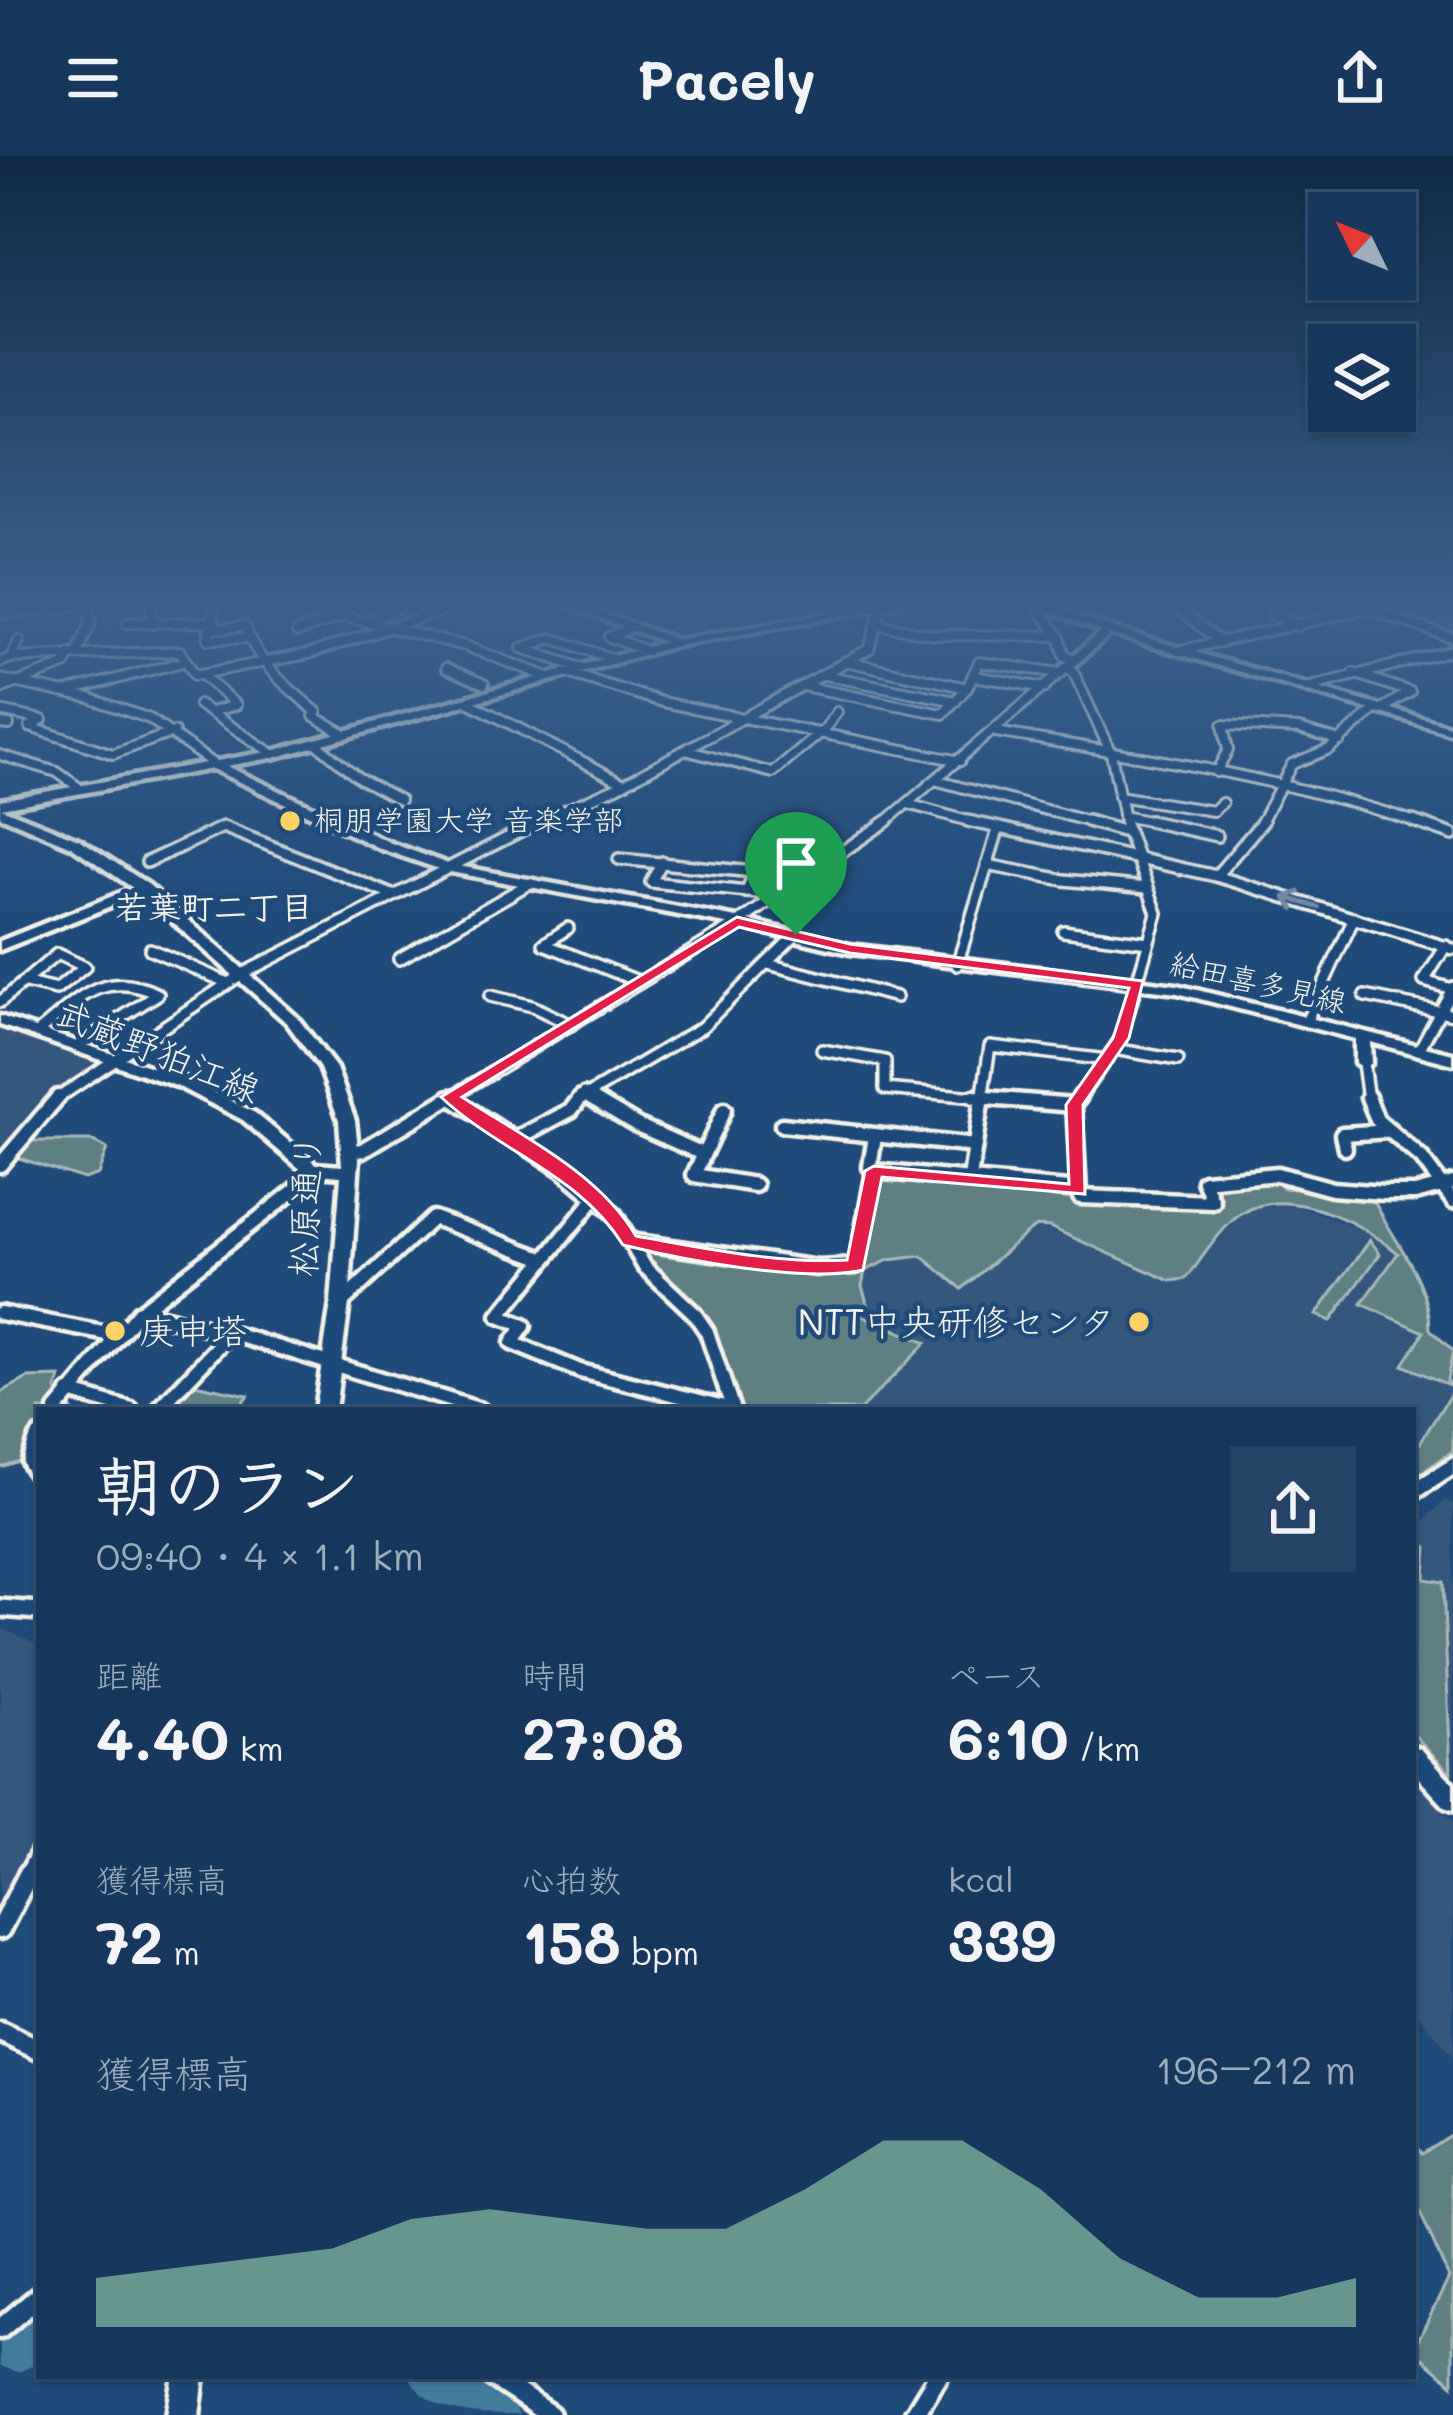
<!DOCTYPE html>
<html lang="ja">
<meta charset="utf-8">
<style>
:root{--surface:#17385c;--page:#244365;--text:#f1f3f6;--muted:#9eacbb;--line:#365272;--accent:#8abfa5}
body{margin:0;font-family:Mali,"Klee One",sans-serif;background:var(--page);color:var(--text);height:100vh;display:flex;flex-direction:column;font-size:45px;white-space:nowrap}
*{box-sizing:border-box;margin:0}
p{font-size:39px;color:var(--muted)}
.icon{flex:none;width:66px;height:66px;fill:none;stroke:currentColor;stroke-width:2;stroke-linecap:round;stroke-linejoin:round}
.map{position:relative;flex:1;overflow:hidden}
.side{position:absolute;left:36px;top:1251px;width:1380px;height:972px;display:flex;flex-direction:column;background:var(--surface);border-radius:0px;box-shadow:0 3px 9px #0004,0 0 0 3px var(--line)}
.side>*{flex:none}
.needle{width:78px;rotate:313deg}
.tools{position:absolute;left:1308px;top:36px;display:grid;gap:24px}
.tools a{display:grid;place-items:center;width:108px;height:108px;border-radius:0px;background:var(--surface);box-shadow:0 3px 9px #0004,0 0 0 3px var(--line);font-size:60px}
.pin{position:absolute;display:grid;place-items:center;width:102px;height:102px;color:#fff;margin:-123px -51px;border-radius:50% 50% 50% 0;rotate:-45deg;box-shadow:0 0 12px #0007}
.pin .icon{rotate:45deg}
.round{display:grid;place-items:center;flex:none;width:126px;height:126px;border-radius:0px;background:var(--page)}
.head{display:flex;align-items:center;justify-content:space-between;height:204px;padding:0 60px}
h1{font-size:66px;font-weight:700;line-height:90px}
.figures{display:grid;grid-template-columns:repeat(3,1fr);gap:18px;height:204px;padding:12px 60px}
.figures div{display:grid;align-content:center}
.figures b{font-size:60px;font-weight:700}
.figures small{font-size:33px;font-weight:400}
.figures p{font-size:33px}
.chart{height:336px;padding:24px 60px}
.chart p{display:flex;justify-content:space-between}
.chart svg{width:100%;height:216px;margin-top:12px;fill:var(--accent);opacity:.7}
header{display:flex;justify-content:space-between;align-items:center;height:156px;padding:0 60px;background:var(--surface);font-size:54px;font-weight:700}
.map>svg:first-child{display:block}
</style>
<header><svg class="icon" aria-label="menu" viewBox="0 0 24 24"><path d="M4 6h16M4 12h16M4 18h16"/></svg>Pacely<svg class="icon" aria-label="share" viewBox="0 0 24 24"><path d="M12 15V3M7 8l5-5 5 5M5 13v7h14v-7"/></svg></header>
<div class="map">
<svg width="1453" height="2259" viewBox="0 0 1453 2259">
<rect width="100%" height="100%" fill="#1f4a7a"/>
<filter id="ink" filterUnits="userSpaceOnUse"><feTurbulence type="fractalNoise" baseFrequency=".00833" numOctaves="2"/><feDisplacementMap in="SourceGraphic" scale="24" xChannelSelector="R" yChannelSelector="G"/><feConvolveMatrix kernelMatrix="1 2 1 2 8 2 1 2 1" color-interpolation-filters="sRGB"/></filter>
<g filter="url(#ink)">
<!-- built -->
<g fill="#34567d">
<polygon points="0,871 99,905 53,942 0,1002"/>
<polygon points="1286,1046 1376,1079 1398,1097 1425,1176 1403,1209 1453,1231 1413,1298 1413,1254 860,1254 925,1187 852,1155 865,1115 889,1104 1025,1078 1036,1070 1186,1123 1239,1059 1262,1048"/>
<polygon points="1445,1344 1453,1348 1453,1619 1443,1427 1425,1423 1415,1374"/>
<polygon points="0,1471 39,1490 39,1679 0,1754"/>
<polygon points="1413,1622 1453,1666 1453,1902 1413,1850"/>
</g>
<!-- green -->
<g fill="#5f7f83" stroke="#aab8b6" stroke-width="3">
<polygon points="1355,447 1453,447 1453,480"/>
<polygon points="31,985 91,985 107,993 98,1018 84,1023 19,1002 17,998"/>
<path d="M877 1020 1072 1037 1074 1043 1217 1049 1208 1028 1278 1020 1283 1032 1371 1038C1390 1082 1430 1121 1430 1173L1453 1195 1447 1224 1453 1231 1403 1209 1424 1176 1362 1148 1398 1097C1361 1067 1287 1027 1241 1058 1220 1072 1202 1103 1186 1123L1171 1125 1049 1071 1036 1070 1025 1078 962 1133 922 1100 889 1104 865 1115 862 1130 868 1149 854 1156 926 1187 860 1254H740L710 1172 649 1109 641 1094 860 1113Z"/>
<polygon points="1370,1084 1380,1098 1331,1165 1316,1159"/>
<polygon points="60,1221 56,1235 72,1254 39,1254 39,1299 0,1311 0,1237 28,1222"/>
<polygon points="189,1227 248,1239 237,1254 163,1254"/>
<polygon points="1453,1234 1453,1295 1413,1323 1413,1298"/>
<polygon points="1413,1373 1416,1388 1427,1391 1425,1423 1443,1426 1451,1617 1413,1578"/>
<polygon points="1453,1977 1453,2228 1413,2194 1449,2122 1413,2041 1413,1986 1422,1997"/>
</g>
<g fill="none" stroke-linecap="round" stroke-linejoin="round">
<!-- stream -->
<g stroke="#8aabbb" stroke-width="3">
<polyline points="1445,447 1453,450"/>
<polyline points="1407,453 1426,447"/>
</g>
<!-- river -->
<g fill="#437c9d" fill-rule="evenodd">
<polygon points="39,2160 39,2207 18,2216 0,2210 0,2164 17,2170"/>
<path d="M409 2220C450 2220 501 2214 519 2259 478 2259 428 2259 409 2220Z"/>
</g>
<!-- street-far4 casing -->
<g stroke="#f4f1e8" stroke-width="14">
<g id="street-far4">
<polyline points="151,447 152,468"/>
<polyline points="215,447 208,483 247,482"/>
<polyline points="289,447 465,490 548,521"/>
<polyline points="822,447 849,456"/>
<polyline points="1171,447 1221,486"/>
<polyline points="1349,447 1453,482"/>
<polyline points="1036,449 1059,480 1065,500 1074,502"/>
<polyline points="1229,449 1234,447"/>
<polyline points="0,458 103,447"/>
<polyline points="367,465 408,447"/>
<polyline points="127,467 215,466"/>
<polyline points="877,468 934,479 1059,480"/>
<polyline points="1298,470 1272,458 1312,447"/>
<polyline points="633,471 609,481 647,495"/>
<path d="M214 473 245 470C257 508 287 531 317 556L314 560 345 578"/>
<polyline points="297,476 341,461"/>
<polyline points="522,492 552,482 613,503"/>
<polyline points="522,492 581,512"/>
<polyline points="1178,495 1366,453"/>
<polyline points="77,498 91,467 88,449"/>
<polyline points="11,502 180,495 195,519 308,498 466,447"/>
<polyline points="846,505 967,532"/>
<polyline points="0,506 11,502 19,485"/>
<polyline points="446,512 484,528"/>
<polyline points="565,516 662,546 960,605"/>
<polyline points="1354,517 1410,536 1380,554"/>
<polyline points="201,518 236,549 211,556"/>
<polyline points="824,519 956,545"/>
<polyline points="974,520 1045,532"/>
<polyline points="0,523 89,542 150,563 216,610"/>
<polyline points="803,530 943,558 967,532 979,506 1061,517"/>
<polyline points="1306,532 1453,494"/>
<polyline points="0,533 65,509 70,498"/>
<polyline points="66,536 186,505"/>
<polyline points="468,546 624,627"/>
<polyline points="199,549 273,598"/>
<polyline points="0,555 42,564 30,571 113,598 174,576"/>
<polyline points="0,568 9,569"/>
<path d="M996 576C1139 600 1284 622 1422 668"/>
<polyline points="316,587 359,622 400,644"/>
<polyline points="685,594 773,617 824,574 837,556"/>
<polyline points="0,599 57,616 78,631"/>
<polyline points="1216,616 1228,594 1223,569 1299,573 1340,585"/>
<polyline points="938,625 1098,668"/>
<polyline points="1118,640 1213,655 1222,647"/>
<polyline points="908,648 979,668"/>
<polyline points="1123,660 1163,668"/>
<polyline points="533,668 617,631 869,493 882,450"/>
<polyline points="883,668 1066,512 1073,515 1111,597 1125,668"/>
<polyline points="1260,668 1292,608 1329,593 1376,553"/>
</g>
</g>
<!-- street-far3 casing -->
<g stroke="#f4f1e8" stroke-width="16">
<g id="street-far3">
<polyline points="968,665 1216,720 1453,793"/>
<polyline points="1087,665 1126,676"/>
<polyline points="1149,665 1217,680"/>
<polyline points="1413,665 1453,679"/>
<polyline points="619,703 754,716 747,736"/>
<polyline points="147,706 223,671 392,739"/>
<polyline points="662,706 651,726 777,739"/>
<polyline points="987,709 1064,724 1147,732"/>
<polyline points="1216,720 1263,665"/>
<polyline points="568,772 544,788 640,826"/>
<polyline points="1063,775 1148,786"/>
<polyline points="1446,790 1424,825 1452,833"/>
<polyline points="150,793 228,827"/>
<polyline points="399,803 530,727"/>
<polyline points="768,808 896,841"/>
<polyline points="957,809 998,674"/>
<polyline points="490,840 532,850 571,869"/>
<polyline points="1365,840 1453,858"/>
<polyline points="0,846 57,798 85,811 56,834 26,827"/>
<polyline points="1307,864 1354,762"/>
<path d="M37 877C78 844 103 812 158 838L77 890"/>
<polyline points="1114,893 1178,904"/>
<polyline points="822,894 885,905 885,933 1010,944"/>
<polyline points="1419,894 1453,831"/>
<polyline points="1363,907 1368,944"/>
<polyline points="584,937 595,944"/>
<polyline points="450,941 454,944"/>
<polyline points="55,944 242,818 540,665"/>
<polyline points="446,944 735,769 887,665"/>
<polyline points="579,944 702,871 795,779"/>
<polyline points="982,944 990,890 1107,904"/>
<polyline points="1078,944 1121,882 1157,757 1124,665"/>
</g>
</g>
<!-- street-far2 casing -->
<g stroke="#f4f1e8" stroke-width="21">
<g id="street-far2">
<polyline points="450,941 562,1014 615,1059 644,1110 694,1157 707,1176 733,1254"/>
<polyline points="590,941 637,969 703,998"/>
<polyline points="974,941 1074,949"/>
<polyline points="1368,941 1377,964 1422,1003 1453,1045"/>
<polyline points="724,954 694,1019 755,1029"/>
<polyline points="782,969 975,990"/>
<polyline points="516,983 571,954 581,941"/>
<polyline points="1345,992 1342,978 1390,975"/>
<polyline points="350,996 363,994 451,941"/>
<polyline points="0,1009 58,941"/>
<polyline points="874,1015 870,1011 875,980"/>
<polyline points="970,1023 982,941"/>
<polyline points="1079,1034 1080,1041 1213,1046 1204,1025 1277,1018 1332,1033 1384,1037 1415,1037 1453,1027"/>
<polyline points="595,1042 499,1160 524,1170 512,1187 580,1215 732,1253"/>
<polyline points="630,1085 818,1112 856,1110 874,1015 1079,1034 1074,949 1080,941"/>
<polyline points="341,1147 433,1062 545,1103"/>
<polyline points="139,1156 231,1177 481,1254"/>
<polyline points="0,1157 118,1180"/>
<polyline points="69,1236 132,1254"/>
<polyline points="56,1254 139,1156 318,1016"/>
<polyline points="158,1254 231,1177"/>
<polyline points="36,1288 39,1279"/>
</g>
</g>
<!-- street-far1 casing -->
<g stroke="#f4f1e8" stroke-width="24">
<g id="street-far1">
<polyline points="37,1285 30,1306 39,1321"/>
<polyline points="0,1452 39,1455"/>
<polyline points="27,1720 39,1697"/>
</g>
</g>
<!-- street casing -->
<g stroke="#f4f1e8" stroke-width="27">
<g id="street">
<polyline points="0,1773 29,1717"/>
<polyline points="0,1876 39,1894"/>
<polyline points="0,2173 39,2140"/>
<polyline points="492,2220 550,2259"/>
<polyline points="914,2259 938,2220"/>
</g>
</g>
<!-- secondary casing -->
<g stroke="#f4f1e8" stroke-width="9">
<g id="secondary">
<polygon points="559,447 574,447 678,484 884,447 908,447 672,491 277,601 226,610 391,687 448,708 737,762 850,789 1177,829 1453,898 1453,908 1370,886 1371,907 1363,912 1355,907 1355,883 1177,837 850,797 737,770 445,715 381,693 212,613 1,652 81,684 149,729 297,861 336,912 355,964 359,1003 349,1147 335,1254 315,1254 331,1147 341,1020 305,1017 243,964 179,931 0,869 0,860 190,924 255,957 316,1008 342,1010 339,964 320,912 287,867 141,738 0,794 0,785 133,732 71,690 0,660 0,644 272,595 665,486"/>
<polygon points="1028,447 1043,447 1112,472 1453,571 1453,578 1110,478 1070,514 1062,514 1062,510 1101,475"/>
<polygon points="1453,1302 1453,1319 1413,1345 1413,1327"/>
<polygon points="1413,1590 1421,1593 1453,1627 1453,1654 1445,1651 1413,1616"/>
<polygon points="174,2220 204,2220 199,2259 167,2259"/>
</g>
</g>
<!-- street-far4 -->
<use href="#street-far4" stroke="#1f4a7a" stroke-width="8"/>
<!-- street-far3 -->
<use href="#street-far3" stroke="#1f4a7a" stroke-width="9"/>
<!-- street-far2 -->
<use href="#street-far2" stroke="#1f4a7a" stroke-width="12"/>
<!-- street-far1 -->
<use href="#street-far1" stroke="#1f4a7a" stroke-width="15"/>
<!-- street -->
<use href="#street" stroke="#1f4a7a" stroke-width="18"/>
<!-- secondary -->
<use href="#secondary" fill="#1f4a7a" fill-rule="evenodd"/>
</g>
<!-- one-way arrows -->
<defs><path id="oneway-shaft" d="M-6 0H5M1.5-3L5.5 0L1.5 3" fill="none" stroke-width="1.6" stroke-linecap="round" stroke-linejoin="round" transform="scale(3)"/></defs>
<use stroke="#748da6" href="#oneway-shaft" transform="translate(1301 746) rotate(-163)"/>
</g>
<!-- sky -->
<linearGradient id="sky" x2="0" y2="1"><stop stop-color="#112943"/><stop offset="0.59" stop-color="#3c608d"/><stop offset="1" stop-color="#3c608d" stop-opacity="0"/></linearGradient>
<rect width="1453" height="764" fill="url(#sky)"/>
<!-- route -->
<path fill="#e11d48" stroke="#fff" stroke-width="3" fill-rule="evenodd" d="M737 761 850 788 1143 825 1129 882 1083 949 1085 1038 882 1021 863 1114C803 1127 684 1104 623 1089 579 1018 499 996 441 941ZM739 771 850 797 1129 832 1113 882 1066 949 1069 1028 874 1010 865 1015 847 1104C778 1108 704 1092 636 1080 599 1017 522 980 462 941Z"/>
<!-- markers -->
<g fill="#ffd166" stroke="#1f4a7a" stroke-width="4.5">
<circle cx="290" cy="665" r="12"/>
<circle cx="1139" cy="1166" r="12"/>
<circle cx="115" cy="1175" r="12"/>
</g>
<g text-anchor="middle" stroke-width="9" stroke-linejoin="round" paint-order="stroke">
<!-- far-poi labels -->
<g font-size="30" fill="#f4f1e8" stroke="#1f4a7a" text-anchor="start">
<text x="314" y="675">桐朋学園大学 音楽学部</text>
</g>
<!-- far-street labels -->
<g font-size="30" fill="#f4f1e8" stroke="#1f4a7a">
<text transform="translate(1258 827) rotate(13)" y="10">給田喜多見線</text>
</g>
<!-- far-neighbourhood labels -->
<g font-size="33" font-weight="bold" fill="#f4f1e8" stroke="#1f4a7a">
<text x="214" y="763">若葉町二丁目</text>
</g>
<!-- street labels -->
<g font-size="36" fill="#f4f1e8" stroke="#1f4a7a">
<text transform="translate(158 895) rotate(22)" y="13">武蔵野狛江線</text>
<text transform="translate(305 1049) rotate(-88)" y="13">松原通り</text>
</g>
<!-- poi labels -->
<g font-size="36" fill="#f4f1e8" stroke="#1f4a7a" text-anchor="end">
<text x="1115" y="1179">NTT中央研修センタ</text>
<text x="139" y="1188" text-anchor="start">庚申塔</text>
</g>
</g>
</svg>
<div class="tools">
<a><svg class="needle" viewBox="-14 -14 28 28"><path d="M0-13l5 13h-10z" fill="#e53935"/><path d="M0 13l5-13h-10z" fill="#9eacbb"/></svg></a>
<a><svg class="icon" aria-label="layers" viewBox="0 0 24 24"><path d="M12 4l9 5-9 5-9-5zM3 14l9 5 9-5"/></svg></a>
</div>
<div class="pin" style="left:796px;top:779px;background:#1e9e55"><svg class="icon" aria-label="arrive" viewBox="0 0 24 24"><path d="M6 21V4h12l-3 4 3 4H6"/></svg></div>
<section class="side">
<div class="head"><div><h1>朝のラン</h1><p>09:40 · 4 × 1.1 km</p></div><a class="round"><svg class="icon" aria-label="share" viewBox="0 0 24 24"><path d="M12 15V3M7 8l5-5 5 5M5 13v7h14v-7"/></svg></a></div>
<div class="figures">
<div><p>距離</p><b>4.40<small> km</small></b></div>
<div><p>時間</p><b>27:08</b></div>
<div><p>ペース</p><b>6:10<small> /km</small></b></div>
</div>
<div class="figures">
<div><p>獲得標高</p><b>72<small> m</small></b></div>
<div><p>心拍数</p><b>158<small> bpm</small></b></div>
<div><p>kcal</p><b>339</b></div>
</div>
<div class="chart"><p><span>獲得標高</span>196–212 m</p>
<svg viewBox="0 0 160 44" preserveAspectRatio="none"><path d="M0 44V34L10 32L20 30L30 28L40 22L50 20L60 22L70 24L80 24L90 16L100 6L110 6L120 16L130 30L140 38L150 38L160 34V44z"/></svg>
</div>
</section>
</div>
